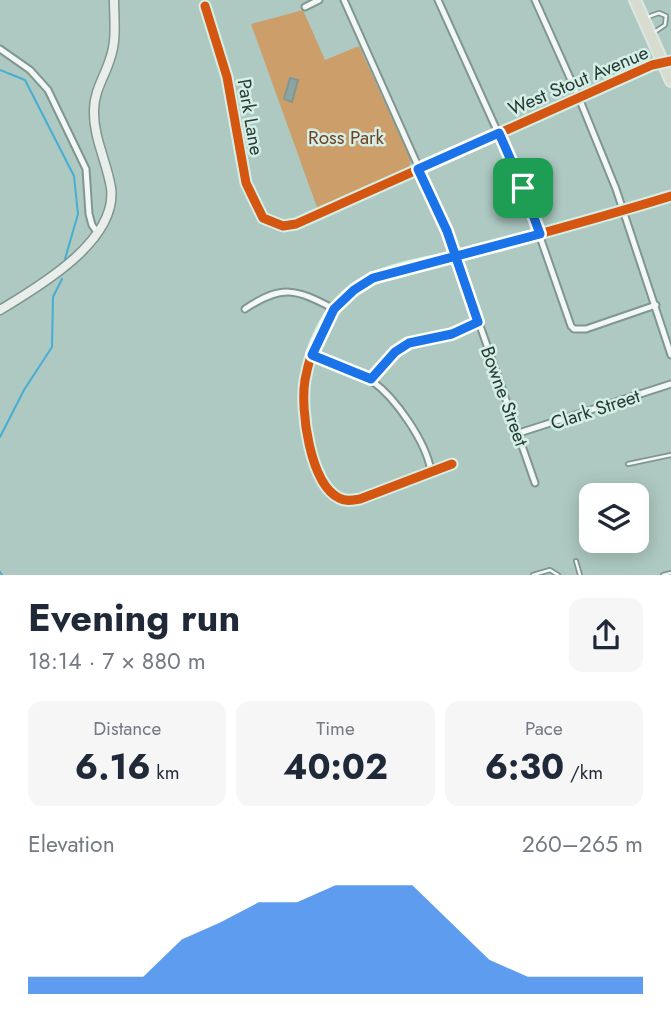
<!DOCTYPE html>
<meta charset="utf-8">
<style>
:root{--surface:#fff;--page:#f6f6f7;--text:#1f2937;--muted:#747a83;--accent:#1a73e8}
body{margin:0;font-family:Jost,sans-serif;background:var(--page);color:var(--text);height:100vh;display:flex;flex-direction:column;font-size:26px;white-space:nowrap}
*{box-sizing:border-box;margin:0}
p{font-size:23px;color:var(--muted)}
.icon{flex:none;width:38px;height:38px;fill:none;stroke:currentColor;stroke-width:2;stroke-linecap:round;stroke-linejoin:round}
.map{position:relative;height:575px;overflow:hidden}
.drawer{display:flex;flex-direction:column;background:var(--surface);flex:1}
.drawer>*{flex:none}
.tools{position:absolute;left:579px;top:483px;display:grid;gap:14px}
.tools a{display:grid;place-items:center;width:70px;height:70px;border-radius:14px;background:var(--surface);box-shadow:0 4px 18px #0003;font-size:35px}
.pin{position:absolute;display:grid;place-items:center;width:60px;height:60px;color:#fff;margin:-30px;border-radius:14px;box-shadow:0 4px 10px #0006}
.round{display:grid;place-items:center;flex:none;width:74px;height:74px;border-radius:14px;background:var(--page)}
.headline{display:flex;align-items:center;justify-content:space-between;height:119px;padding:0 28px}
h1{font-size:38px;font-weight:700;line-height:52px}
.metrics{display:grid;grid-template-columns:repeat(3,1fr);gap:10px;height:119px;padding:7px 28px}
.metrics div{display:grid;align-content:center;border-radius:14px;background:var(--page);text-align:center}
.metrics b{font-size:35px;font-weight:700}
.metrics small{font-size:19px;font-weight:400}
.metrics p{font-size:19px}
.chart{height:196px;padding:14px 28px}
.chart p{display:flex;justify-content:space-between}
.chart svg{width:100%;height:126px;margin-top:7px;fill:var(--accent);opacity:.7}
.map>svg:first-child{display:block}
</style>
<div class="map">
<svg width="671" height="575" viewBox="0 0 671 575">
<rect width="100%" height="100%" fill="#adc9c1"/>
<!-- green -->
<polygon fill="#cb9e6a" points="303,10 325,60 359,46 411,160 409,168 318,210 251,24"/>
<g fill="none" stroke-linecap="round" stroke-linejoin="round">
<!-- stream -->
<g stroke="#46add3" stroke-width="2">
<polyline points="0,70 25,80 74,176 78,214 65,259"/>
<polyline points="0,437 24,390 52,347 53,297 62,279"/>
<polyline points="0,572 2,575"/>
</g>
</g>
<!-- building -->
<polygon fill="#8da4a0" stroke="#809894" stroke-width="2" points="290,78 298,80 292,102 284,99"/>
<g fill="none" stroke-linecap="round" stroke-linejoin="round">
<!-- lane casing -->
<g stroke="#809690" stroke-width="6">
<g id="lane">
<polyline points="645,18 659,13 666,16 665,25 653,33"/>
<polyline points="628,464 671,455"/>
<polyline points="576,561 580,575"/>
<polyline points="533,575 550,570 558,575"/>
<polyline points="663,575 671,573"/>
</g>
</g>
<!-- street casing -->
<g stroke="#809690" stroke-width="9">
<g id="street">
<polyline points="344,0 447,231 535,483"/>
<polyline points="438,0 523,188 571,326 574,329 586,329 656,305"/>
<polyline points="535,0 579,98 616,189 671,355"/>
<polyline points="205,6 227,77 246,183 263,218 283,226 296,224 652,65 671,61"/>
<polyline points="305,7 319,0"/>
<polyline points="0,49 30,70 48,90 86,169 89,214 92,225 97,232"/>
<path d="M245 309C282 284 296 289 334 309"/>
<path d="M312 355C330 363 356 369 372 381 396 398 426 442 431 471"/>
<polyline points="371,379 395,352 409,343 451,334 478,322"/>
<polyline points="519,433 671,384"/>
<path d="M452 464 360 499C353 500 346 502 339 498 310 484 300 409 305 380 311 347 327 309 355 289 386 267 430 263 466 254 535 235 603 217 671 196"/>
</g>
</g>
<!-- secondary casing -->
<g stroke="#809690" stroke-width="11">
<path id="secondary" d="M0 310C38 287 118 241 111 188 107 162 93 137 94 110 94 91 105 76 110 59 117 40 114 20 114 0"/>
</g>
<!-- highway casing -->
<g stroke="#dae7e3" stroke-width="14">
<polyline id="highway" points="635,0 671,81"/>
</g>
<!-- lane -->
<use href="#lane" stroke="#f3f7f6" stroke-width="2.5"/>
<!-- street -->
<use href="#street" stroke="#f3f7f6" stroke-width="5"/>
<!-- secondary -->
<use href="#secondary" stroke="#eaeeea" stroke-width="8"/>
<!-- highway -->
<use href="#highway" stroke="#d7dcce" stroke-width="10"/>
<!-- cycleway casing -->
<g stroke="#d5efe7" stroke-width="13">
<g id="cycleway">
<polyline points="205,6 227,77 246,183 263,218 283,226 296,224 652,65 671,61"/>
<path d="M452 464 360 499C353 500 346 502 339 498 310 484 300 409 305 380 311 347 327 309 355 289 386 267 430 263 466 254 535 235 603 217 671 196"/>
</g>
</g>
<!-- cycleway -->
<use href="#cycleway" stroke="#d55610" stroke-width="9"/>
</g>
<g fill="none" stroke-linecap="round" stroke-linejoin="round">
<!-- route casing -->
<g stroke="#fff" stroke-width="14">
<polyline id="route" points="523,188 540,234 373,278 354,290 334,309 312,355 371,379 395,352 409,343 452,334 478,322 447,231 418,169 499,133 523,188"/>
</g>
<!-- route -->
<use href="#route" stroke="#1a73e8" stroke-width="9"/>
</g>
<g text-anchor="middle" stroke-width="5" stroke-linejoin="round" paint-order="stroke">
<!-- street labels -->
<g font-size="19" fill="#263b35" stroke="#d5efe7">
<text transform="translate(578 80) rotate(-23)" y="7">West Stout Avenue</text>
<text transform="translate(251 117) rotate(80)" y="7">Park Lane</text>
<text transform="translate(505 396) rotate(70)" y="7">Bowne Street</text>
<text transform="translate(595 409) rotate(-18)" y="7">Clark Street</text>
</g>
<!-- park labels -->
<g font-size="19" fill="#724323" stroke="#d5efe7">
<text x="346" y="144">Ross Park</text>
</g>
</g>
</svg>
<div class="tools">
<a><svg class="icon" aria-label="layers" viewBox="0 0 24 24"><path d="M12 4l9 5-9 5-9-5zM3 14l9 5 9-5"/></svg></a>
</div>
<div class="pin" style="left:523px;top:188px;background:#1e9e55"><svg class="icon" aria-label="arrive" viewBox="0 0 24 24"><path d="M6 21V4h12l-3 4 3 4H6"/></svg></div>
</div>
<section class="drawer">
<div class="headline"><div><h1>Evening run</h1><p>18:14 · 7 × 880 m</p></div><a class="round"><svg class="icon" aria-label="share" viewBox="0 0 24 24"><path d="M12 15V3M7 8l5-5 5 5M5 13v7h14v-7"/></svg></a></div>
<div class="metrics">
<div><p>Distance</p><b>6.16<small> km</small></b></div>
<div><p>Time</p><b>40:02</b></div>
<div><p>Pace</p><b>6:30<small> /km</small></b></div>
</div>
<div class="chart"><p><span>Elevation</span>260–265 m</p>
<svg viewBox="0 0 160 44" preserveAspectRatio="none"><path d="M0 44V38L10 38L20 38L30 38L40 25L50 19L60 12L70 12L80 6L90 6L100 6L110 19L120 32L130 38L140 38L150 38L160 38V44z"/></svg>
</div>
</section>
